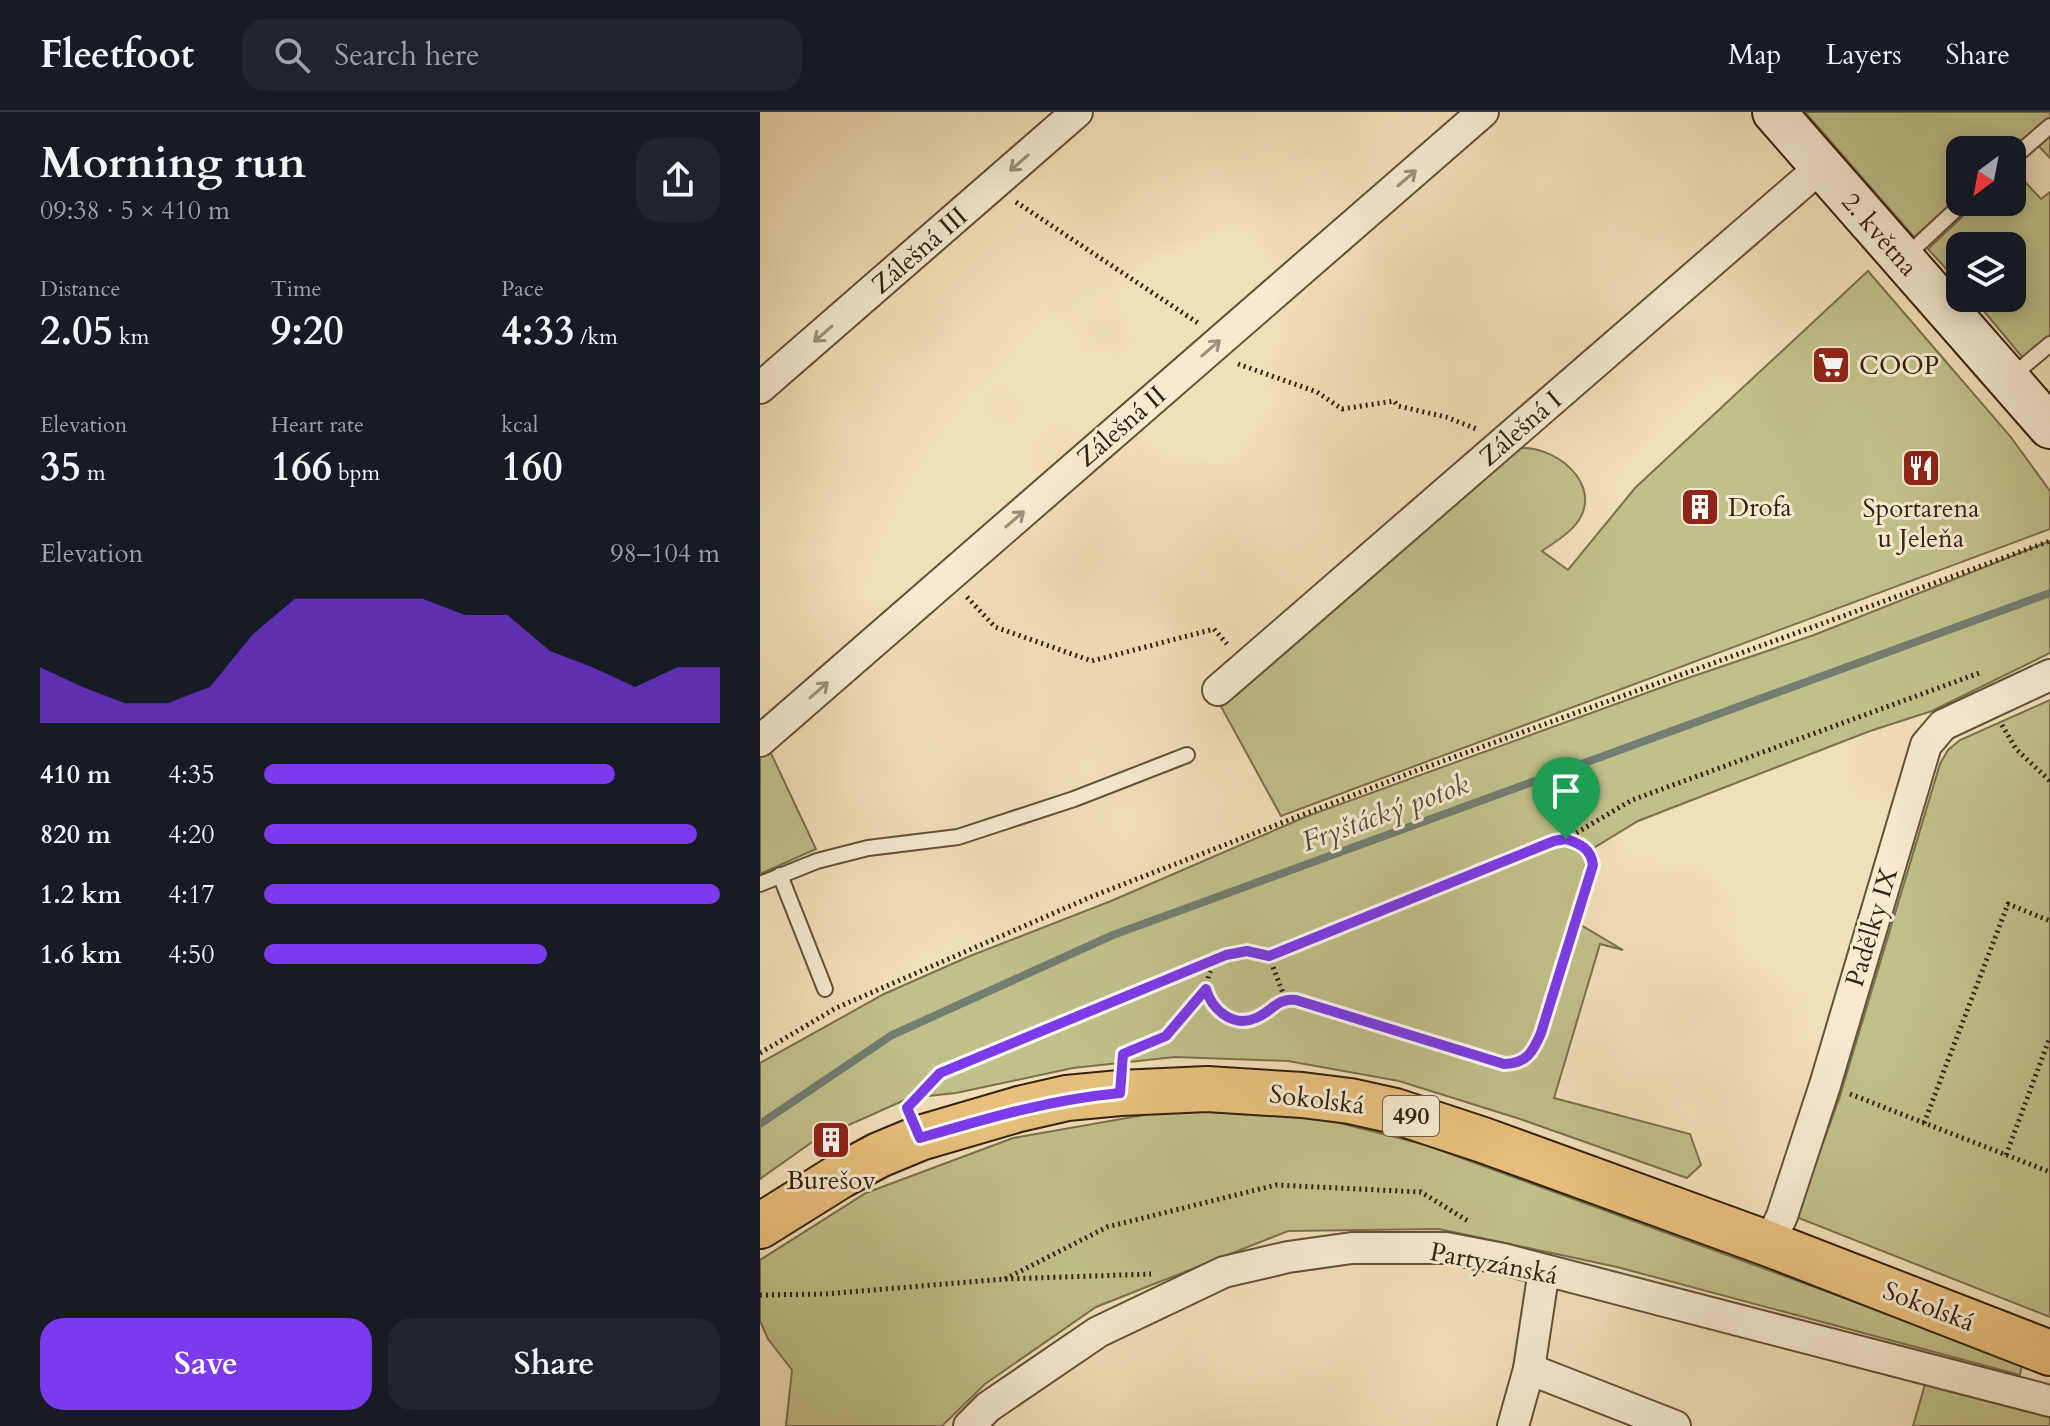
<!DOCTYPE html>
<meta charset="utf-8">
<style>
:root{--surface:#171b24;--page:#20242c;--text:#f1f3f6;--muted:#9ea1a6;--line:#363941;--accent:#7c3aed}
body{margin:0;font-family:Cardo,serif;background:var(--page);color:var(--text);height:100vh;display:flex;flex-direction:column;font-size:30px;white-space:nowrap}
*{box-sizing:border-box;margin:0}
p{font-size:26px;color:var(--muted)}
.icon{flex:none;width:44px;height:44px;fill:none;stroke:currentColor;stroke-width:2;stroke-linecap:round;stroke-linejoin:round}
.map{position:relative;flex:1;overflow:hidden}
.sheet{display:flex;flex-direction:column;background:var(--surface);width:760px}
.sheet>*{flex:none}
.needle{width:52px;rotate:212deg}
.fabs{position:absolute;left:1186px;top:24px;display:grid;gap:16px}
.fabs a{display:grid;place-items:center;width:80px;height:80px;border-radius:16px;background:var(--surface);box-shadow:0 4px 20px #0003;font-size:40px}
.pin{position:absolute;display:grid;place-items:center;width:68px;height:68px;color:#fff;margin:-82px -34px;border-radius:50% 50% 50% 0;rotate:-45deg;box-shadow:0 0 8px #0007}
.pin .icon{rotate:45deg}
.round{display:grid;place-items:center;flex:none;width:84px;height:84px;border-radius:24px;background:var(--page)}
.headline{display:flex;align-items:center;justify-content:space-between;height:136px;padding:0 40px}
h1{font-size:44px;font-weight:700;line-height:60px}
.stats{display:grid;grid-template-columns:repeat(3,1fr);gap:12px;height:136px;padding:8px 40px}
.stats div{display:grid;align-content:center}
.stats b{font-size:40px;font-weight:700}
.stats small{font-size:22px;font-weight:400}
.stats p{font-size:22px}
.chart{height:224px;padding:16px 40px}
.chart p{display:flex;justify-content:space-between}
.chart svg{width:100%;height:144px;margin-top:8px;fill:var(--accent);opacity:.7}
.button{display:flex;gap:16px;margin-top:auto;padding:16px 40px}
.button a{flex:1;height:92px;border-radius:24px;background:var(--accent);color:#fff;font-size:32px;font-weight:700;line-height:92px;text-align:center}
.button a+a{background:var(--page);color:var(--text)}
ul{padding:0 40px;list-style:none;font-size:26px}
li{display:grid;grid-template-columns:128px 96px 1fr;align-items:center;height:60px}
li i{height:20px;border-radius:10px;background:var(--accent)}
header{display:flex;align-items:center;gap:48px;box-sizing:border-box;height:112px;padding:0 40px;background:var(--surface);border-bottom:2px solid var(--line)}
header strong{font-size:38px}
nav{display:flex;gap:44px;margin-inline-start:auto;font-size:28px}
.search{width:560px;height:72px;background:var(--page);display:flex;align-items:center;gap:20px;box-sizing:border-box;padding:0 28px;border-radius:24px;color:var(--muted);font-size:30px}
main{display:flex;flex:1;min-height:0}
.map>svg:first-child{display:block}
</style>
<header>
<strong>Fleetfoot</strong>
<div class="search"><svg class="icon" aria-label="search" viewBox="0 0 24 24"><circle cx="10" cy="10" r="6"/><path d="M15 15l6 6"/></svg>Search here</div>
<nav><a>Map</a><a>Layers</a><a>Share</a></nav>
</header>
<main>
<section class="sheet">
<div class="headline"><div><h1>Morning run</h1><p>09:38 · 5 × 410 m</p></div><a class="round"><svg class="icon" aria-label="share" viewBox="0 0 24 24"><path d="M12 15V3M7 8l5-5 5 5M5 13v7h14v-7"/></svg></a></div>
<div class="stats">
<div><p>Distance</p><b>2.05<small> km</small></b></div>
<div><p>Time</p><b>9:20</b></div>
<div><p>Pace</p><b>4:33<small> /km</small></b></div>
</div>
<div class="stats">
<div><p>Elevation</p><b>35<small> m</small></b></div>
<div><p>Heart rate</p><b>166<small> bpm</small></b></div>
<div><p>kcal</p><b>160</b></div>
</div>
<div class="chart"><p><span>Elevation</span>98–104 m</p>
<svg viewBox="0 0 160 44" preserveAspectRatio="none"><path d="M0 44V27L10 33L20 38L30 38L40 33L50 17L60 6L70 6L80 6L90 6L100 11L110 11L120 22L130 27L140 33L150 27L160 27V44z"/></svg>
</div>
<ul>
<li><b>410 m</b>4:35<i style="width:77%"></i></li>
<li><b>820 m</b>4:20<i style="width:95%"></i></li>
<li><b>1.2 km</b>4:17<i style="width:100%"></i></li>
<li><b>1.6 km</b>4:50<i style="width:62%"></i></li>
</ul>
<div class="button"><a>Save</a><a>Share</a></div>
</section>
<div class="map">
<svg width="1290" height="1314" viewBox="0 0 1290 1314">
<rect width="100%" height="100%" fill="#f1dfb8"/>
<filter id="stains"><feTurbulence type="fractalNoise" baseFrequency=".0025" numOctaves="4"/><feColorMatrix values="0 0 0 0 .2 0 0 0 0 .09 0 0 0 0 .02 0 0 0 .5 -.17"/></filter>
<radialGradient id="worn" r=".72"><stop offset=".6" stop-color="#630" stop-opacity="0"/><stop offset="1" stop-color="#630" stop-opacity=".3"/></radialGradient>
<!-- green -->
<g fill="#c1c08a" stroke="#7a704c" stroke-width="2">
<polygon points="1045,0 1290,0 1290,46 1269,24 1252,38 1200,38 1200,85 1154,125"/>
<polygon points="1253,57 1281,87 1290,80 1290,223 1263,246 1213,186 1252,186 1252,134 1200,134 1200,172 1168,137 1218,90 1252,90"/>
<path d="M1108 159 1250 324 1290 379V417L521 704 458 589 754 337C792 329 847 373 816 412 808 423 793 431 782 439L808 458 875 376Z"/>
<polygon points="1290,429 1290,541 1172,599 1110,619 878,709 829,739 811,807 863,838 840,832 794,986 930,1022 941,1053 927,1066 760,1007 639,969 528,949 415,945 313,956 196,981 149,986 55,1028 0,1067 0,951 124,882 210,844 351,789 545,705 922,568 1054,523"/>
<polygon points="1290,588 1290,1205 1036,1105 1079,987 1180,652 1188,638 1200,628"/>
<polygon points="8,635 56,737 0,762 0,642"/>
<polygon points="401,1000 537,1000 666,1033 1262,1251 1260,1263 857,1155 679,1117 528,1119 336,1195 225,1272 182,1314 26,1314 32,1258 8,1227 0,1209 0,1148 106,1081 253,1026"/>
<polygon points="1170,1255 1290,1288 1290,1314 1153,1314"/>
</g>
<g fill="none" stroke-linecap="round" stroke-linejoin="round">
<!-- stream -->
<polyline stroke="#727e71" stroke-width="8" points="0,1012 132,923 353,823 1290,481"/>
<!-- lane casing -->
<g stroke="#635038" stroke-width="18">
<g id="lane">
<polyline points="1252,47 1290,14"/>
<polyline points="1145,145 1204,90"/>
<polyline points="1251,265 1290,232"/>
<polyline points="20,763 65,877"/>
<polyline points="0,772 57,749 108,736 198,725 314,687 427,643"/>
</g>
</g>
<!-- street casing -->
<g stroke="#635038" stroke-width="34">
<g id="street">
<polyline points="0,276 317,0"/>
<polyline points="458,578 1062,54"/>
<polyline points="0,629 723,0"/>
<polyline points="1009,1132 1022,1104 1065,973 1166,633 1183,613 1290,563"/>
<polyline points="769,1257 915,1314"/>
<polyline points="209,1314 228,1295 338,1220 464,1160 528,1145 592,1136 686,1136 743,1147 1290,1289"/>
<polyline points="753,1314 769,1257 784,1158"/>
</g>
</g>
<!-- secondary casing -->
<g stroke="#34200d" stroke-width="46">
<polyline id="secondary" points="1014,0 1290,315"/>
</g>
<!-- primary casing -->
<g stroke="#34200d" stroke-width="48">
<polyline id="primary" points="0,1114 80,1064 119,1043 160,1026 259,997 307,986 360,981 447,977 542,983 590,989 635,999 723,1028 1009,1132 1290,1241"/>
</g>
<!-- path -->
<g stroke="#34200d" stroke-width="5" stroke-dasharray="2 4" stroke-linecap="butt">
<polyline points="256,90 438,211"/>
<polyline points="478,252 557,280 582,297 634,289 638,294 686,305 719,318"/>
<polyline points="207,485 235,515 332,549 454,517 467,532"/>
<polyline points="1242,613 1256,637 1290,669"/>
<path d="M806 727C820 732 831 737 833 753L781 921C773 941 766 952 744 952L536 888C511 886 501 915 473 907 444 898 437 860 465 844 479 836 495 841 509 844L794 729Z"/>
<polyline points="806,727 872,688 1222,560"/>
<polyline points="509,844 525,887"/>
<polyline points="0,941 76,896 333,784 650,661 1290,429"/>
<polyline points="362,949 363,942 406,924 445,878"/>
<polyline points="1090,982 1290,1060"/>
<polyline points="152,990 180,961 463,844"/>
<polyline points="1164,1011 1248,792 1290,809"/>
<polyline points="1246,1043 1290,925"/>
<polyline points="245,1167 347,1115 516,1073 661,1080 708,1109"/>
<polyline points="0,1183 65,1182 245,1167 391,1162"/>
</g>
<!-- lane -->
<use href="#lane" stroke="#f6ead1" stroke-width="14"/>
<!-- street -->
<use href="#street" stroke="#f6ead1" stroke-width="30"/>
<!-- secondary -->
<use href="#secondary" stroke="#f6ead1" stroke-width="42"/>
<!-- primary -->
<use href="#primary" stroke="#e8c07c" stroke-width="44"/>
</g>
<!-- one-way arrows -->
<defs><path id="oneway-shaft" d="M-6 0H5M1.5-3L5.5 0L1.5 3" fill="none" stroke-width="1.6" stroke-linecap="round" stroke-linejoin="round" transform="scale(2)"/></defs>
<g stroke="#9f8f79">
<use href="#oneway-shaft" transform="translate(259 51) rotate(139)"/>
<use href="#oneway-shaft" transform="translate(647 66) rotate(-41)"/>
<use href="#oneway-shaft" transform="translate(63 222) rotate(139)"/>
<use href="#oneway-shaft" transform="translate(451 236) rotate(-41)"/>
<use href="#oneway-shaft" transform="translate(255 407) rotate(-41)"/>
<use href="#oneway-shaft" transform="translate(59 578) rotate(-41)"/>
</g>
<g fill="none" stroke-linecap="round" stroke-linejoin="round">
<!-- route casing -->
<g stroke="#fff" stroke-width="16">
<path id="route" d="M806 727C821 732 831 737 833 753L781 921C773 940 766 952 744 952L536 888C516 886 513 899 496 906 473 916 452 898 446 877L406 924 363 942 360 981C288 988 228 1006 160 1026L147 996 180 961 466 843 487 839 509 844 794 729Z"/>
</g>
<!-- route -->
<use href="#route" stroke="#7c3aed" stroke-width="10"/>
</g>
<!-- icons -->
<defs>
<g id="supermarket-square" transform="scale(2)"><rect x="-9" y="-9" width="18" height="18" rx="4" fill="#8f2418" stroke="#f6ead1"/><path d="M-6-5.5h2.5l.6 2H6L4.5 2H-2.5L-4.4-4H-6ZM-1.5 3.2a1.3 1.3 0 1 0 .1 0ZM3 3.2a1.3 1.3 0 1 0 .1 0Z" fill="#fff"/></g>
<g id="restaurant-square" transform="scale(2)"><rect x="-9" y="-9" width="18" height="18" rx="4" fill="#8f2418" stroke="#f6ead1"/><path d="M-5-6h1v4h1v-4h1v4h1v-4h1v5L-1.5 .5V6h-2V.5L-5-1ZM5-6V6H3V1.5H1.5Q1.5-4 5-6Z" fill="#fff"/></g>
<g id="building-square" transform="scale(2)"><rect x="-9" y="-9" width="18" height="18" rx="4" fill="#8f2418" stroke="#f6ead1"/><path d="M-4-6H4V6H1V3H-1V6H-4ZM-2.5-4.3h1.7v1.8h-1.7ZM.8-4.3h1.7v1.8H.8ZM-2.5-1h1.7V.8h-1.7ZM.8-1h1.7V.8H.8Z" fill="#fff"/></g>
</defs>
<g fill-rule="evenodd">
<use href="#supermarket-square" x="1071" y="253"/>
<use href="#restaurant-square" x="1161" y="356"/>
<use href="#building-square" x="940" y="395"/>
<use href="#building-square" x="71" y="1028"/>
</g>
<g text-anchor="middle" stroke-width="6" stroke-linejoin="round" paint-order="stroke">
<!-- shield labels -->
<rect fill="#f6ead1" stroke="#6e5d48" stroke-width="2" x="623" y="984" width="56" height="40" rx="6"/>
<g font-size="24" font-weight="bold" fill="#34200d">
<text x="651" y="1012">490</text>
</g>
<!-- street labels -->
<g font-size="26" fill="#34200d" stroke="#f6ead1">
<text transform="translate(1120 122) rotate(49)" y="9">2. května</text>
<text transform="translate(159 138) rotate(-41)" y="9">Zálešná III</text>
<text transform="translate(361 314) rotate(-41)" y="9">Zálešná II</text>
<text transform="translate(760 316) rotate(-41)" y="9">Zálešná I</text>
<text transform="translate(1111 815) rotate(-73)" y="9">Padělky IX</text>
<text transform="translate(557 987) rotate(7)" y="9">Sokolská</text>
<text transform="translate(734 1151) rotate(11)" y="9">Partyzánská</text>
<text transform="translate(1169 1194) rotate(21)" y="9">Sokolská</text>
</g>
<!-- poi labels -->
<g font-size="26" fill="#34200d" stroke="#f6ead1" text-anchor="start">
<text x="1099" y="262">COOP</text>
<text x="968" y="404">Drofa</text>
<text x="1161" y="405" text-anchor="middle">Sportarena<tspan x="1161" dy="30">u Jeleňa</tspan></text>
<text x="71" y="1077" text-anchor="middle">Burešov</text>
</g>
<!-- water labels -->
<g font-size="28" font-style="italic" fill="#534f3f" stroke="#f6ead1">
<text transform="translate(625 700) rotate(-20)" y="10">Fryštácký potok</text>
</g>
</g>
<rect width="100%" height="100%" filter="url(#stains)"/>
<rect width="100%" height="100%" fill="url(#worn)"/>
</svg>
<div class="fabs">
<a><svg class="needle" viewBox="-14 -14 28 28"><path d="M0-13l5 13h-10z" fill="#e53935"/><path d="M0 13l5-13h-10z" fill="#9ea1a6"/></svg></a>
<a><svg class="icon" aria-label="layers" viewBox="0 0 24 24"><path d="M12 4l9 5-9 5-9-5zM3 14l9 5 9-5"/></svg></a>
</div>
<div class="pin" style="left:806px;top:727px;background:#1e9e55"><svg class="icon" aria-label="arrive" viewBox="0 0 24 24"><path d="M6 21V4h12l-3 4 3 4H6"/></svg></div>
</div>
</main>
